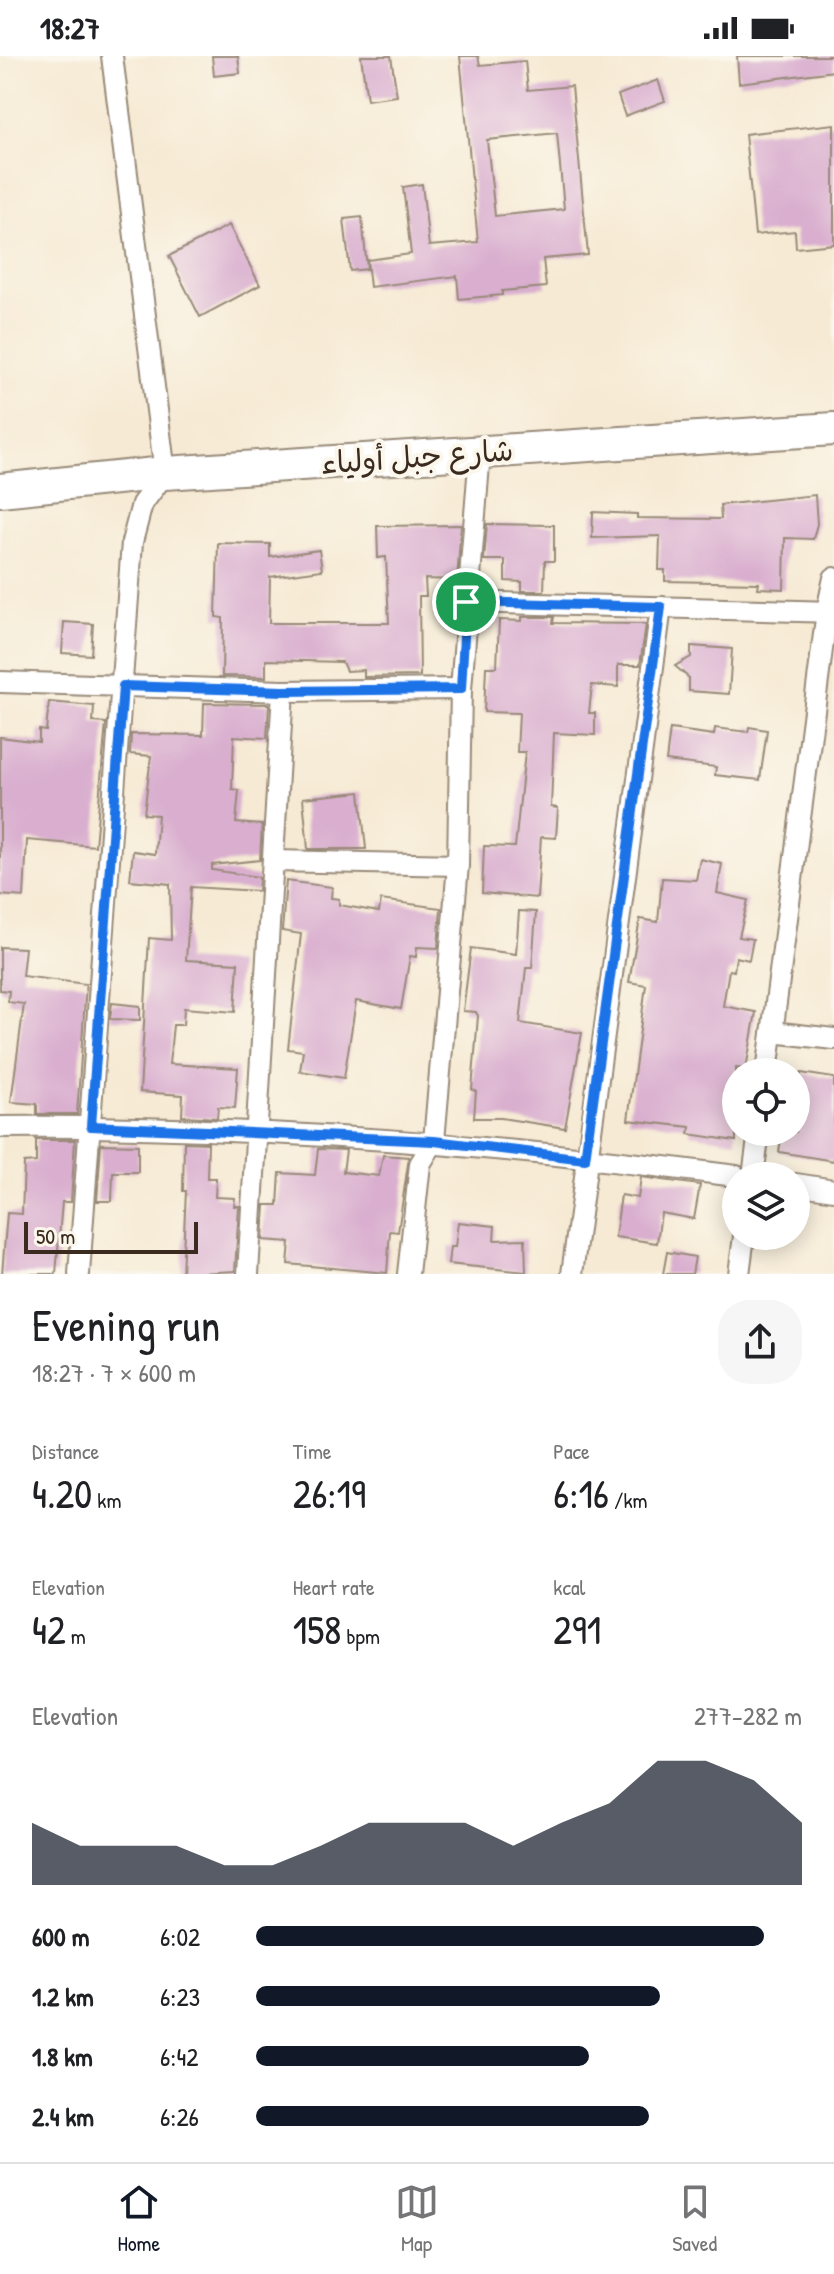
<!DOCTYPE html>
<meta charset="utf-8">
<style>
:root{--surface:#fff;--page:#f6f6f6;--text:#202124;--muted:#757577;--line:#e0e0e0;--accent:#111827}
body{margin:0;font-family:"Patrick Hand","Playpen Sans Arabic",sans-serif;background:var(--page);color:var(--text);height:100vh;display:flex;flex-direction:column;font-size:30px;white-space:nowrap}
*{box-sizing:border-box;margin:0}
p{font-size:26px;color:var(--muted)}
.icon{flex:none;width:44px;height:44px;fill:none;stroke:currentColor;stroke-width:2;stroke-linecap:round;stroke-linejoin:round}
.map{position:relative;height:1218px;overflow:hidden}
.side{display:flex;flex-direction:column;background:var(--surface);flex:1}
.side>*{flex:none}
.tools{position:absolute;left:722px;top:1002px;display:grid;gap:16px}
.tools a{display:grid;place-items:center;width:88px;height:88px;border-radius:50%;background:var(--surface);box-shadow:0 4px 20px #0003;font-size:40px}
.scale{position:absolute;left:24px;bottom:20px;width:174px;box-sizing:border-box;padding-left:8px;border:4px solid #3b2a1e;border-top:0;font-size:22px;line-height:28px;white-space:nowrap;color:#3b2a1e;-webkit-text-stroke:6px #fbf7ec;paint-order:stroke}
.pin{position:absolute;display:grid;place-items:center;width:68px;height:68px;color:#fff;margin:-34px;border:4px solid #fff;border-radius:50%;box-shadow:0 2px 8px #0007}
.round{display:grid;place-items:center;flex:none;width:84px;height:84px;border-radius:32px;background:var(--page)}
.head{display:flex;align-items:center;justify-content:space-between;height:136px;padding:0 32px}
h1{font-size:44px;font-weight:600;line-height:60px}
.metrics{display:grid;grid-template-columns:repeat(3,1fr);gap:12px;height:136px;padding:8px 32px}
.metrics div{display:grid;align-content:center}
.metrics b{font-size:40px;font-weight:600}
.metrics small{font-size:22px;font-weight:400}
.metrics p{font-size:22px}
.chart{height:224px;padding:16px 32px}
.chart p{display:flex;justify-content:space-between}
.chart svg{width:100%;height:144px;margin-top:8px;fill:var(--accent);opacity:.7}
ul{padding:0 32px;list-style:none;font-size:26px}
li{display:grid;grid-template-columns:128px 96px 1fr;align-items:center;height:60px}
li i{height:20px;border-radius:10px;background:var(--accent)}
.status{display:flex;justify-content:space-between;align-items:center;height:56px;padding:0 40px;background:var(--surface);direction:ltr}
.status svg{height:22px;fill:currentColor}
.tab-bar{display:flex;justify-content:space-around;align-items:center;height:112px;border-top:2px solid var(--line);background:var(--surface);font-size:22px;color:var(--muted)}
.tab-bar a{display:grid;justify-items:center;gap:4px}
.tab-bar .selected{color:var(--accent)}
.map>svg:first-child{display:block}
</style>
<div class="status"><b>18:27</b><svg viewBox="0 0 49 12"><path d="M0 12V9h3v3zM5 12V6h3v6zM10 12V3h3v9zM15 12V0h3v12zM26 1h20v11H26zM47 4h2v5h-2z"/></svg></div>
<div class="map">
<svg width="834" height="1218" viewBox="0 0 834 1218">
<rect width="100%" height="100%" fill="#fbf7ec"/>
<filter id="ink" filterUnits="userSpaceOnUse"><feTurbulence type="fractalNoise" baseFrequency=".0125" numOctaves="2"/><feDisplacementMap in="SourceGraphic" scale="16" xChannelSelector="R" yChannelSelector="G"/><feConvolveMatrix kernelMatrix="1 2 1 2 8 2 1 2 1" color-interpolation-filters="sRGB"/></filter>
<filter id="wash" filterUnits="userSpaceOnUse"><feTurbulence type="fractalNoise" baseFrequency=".006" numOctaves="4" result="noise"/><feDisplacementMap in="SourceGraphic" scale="32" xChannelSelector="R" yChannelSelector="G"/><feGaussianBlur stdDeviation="1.8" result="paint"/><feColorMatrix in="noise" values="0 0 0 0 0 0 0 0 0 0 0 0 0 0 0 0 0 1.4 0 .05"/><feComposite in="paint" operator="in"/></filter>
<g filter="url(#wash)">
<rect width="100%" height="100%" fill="#f6ead4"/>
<g id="blocks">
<!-- building -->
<g fill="#d9aecf" fill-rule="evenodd">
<polygon points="212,0 238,0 240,17 214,20"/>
<polygon points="361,0 391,0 397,40 367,44"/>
<path d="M460 0H478L480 9 525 5 528 34 572 30 588 199 543 203 546 231 502 235V239L459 243 457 220 370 231 367 204 411 198 403 131 422 128 429 190 478 186ZM557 77 564 153 495 160 487 84Z"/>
<polygon points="737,0 834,0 834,15 739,27"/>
<polygon points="658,24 665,45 625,60 618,39"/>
<polygon points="834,68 834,188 796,192 795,175 755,179 745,78"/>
<polygon points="362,161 367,213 350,215 344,163"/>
<polygon points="229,169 260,229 200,261 169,200"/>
<polygon points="815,439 817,468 813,483 785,482 784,533 758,532 759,527 665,525 665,514 659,514 660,480 592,482 593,456 637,458 637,462 721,463 720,449"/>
<polygon points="487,468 554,469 554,505 545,505 544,535 522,535 522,526 505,525 505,504 484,504"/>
<polygon points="461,469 457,524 425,523 426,540 419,540 420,620 364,621 364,614 346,615 342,606 266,604 266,621 222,620 223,562 216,561 218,487 270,488 270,501 319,494 322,514 270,521 269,567 389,567 386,501 378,502 377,470"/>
<polygon points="522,561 554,561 553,567 646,568 640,609 618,609 618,631 592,629 589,657 595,657 595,679 554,677 551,751 558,752 556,782 541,781 537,842 482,837 484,790 515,791 525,696 517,696 519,657 484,656 486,611 497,611 499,564 522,565"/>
<polygon points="64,566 93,568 91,599 62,597"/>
<polygon points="691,590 732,593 729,638 689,635 689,622 675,610 691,601"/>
<polygon points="49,646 94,650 93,666 106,667 95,790 27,784 24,841 0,839 0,681 39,686 39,674 46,675"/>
<polygon points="204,647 269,648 267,682 234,680 232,733 239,734 236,767 262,769 260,804 212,809 212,814 259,821 258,835 191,831 186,904 238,907 235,956 184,952 183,969 173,969 169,1008 238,1012 235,1052 218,1051 217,1062 182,1060 183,1039 140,1036 149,882 171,884 170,828 130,824 133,795 155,798 158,759 144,758 151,700 130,698 131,678 203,679"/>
<polygon points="749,671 767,674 760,724 715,719 716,711 666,705 670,673 714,679 715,672 748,676"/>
<polygon points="360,736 366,793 308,793 303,742"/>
<polygon points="700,803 722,808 717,837 748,844 739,881 753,883 749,904 736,901 734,915 729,914 723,950 756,956 746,1013 736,1012 736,1085 689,1078 690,1071 628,1064 646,929 629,926 640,863 658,866 662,822 696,824"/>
<polygon points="286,825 332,831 331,842 339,843 339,849 379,856 381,844 441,852 438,892 417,891 416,901 410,900 401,953 356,945 344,1022 300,1015 303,995 288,993 301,878 282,875"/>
<polygon points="519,855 536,856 532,912 526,912 520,967 582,977 565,1072 501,1062 474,1062 476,1035 472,1034 478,960 476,956 463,955 471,892 516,898"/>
<polygon points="0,891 25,892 22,920 86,928 77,1058 37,1058 37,1048 11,1046 24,948 8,946 9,935 0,934"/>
<polygon points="112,947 140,950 140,964 110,963"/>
<polygon points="801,1017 834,1022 834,1105 779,1096 782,1076 796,1076 796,1030 799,1030"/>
<polygon points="36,1084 75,1084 71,1146 62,1146 56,1218 2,1218 7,1157 22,1158 24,1107 36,1106"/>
<polygon points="184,1086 208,1087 207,1122 216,1122 215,1141 235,1142 234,1150 239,1150 235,1215 182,1218 186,1135 183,1135"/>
<polygon points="101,1088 138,1089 138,1116 113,1116 112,1145 97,1145"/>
<polygon points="318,1093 346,1094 343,1116 379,1120 383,1099 409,1101 398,1176 390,1175 387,1217 288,1208 290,1186 263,1184 265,1149 278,1149 280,1117 315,1119"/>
<polygon points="641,1121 700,1129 694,1163 661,1157 657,1187 615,1181 621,1139 638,1142"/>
<polygon points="458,1166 495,1170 494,1184 525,1183 526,1216 448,1208 450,1191 455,1191"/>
<polygon points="667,1196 695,1201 692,1218 663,1218"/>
</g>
</g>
</g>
<g filter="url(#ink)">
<use href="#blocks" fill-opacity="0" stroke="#988a79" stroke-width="2"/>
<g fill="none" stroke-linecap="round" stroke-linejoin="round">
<!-- minor casing -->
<g stroke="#988a79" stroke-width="24">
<g id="minor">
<polyline points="466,546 834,556"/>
<polyline points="0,626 283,635 461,633"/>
<polyline points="274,805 458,809"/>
<polyline points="772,976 834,983"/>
<polyline points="767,1016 827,555 834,522"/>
<path d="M0 1071C247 1069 492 1088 736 1120"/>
<polyline points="753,1120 759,1076"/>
<polyline points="796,1128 834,1134"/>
<polyline points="79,1218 132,486 142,448 165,417 112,0"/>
<polyline points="248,1218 283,635"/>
<polyline points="408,1218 420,1108 434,1085 458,809 461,633 480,396"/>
<polyline points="572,1218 661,551"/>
<polyline points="739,1218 744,1180"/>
</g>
</g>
<!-- trunk casing -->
<g stroke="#988a79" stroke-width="36">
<polyline id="trunk" points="0,434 165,417 834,373"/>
</g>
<!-- minor -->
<use href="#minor" stroke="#fff" stroke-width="20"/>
<!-- trunk -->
<use href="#trunk" stroke="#fff" stroke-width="32"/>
</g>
</g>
<g fill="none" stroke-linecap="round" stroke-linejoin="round" filter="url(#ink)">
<!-- route casing -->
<g stroke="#fff" stroke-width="16">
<polygon id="route" points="466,546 661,551 585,1103 434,1085 91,1070 123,630 283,635 461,633"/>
</g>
<!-- route -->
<use href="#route" stroke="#1a73e8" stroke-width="10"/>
</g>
<g text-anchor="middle" stroke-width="8" stroke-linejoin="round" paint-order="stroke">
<!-- street labels -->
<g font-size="30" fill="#3b2a1e" stroke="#fbf7ec">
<text transform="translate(417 401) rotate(-4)" y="10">شارع جبل أولياء</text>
</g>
</g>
</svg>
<div class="tools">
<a><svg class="icon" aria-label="locate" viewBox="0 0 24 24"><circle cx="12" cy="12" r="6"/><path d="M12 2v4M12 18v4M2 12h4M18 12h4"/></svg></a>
<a><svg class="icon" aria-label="layers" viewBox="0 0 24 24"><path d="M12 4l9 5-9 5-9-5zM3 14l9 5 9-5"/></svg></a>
</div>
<div class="scale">50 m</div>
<div class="pin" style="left:466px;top:546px;background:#1e9e55"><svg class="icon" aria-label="arrive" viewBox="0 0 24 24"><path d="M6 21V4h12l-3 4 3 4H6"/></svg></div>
</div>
<section class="side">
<div class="head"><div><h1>Evening run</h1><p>18:27 · 7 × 600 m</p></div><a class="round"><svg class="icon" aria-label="share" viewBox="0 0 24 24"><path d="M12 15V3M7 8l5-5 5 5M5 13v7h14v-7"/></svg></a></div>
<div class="metrics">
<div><p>Distance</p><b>4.20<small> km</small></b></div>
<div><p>Time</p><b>26:19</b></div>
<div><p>Pace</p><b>6:16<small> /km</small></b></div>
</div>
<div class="metrics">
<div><p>Elevation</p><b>42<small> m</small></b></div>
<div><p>Heart rate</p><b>158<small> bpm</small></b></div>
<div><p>kcal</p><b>291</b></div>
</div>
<div class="chart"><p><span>Elevation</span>277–282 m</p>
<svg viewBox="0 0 160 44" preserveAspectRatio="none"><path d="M0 44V25L10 32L20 32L30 32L40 38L50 38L60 32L70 25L80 25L90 25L100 32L110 25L120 19L130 6L140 6L150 12L160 25V44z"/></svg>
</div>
<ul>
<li><b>600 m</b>6:02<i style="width:93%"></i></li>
<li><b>1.2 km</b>6:23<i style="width:74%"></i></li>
<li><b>1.8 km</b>6:42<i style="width:61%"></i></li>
<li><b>2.4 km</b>6:26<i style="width:72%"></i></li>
</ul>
</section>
<nav class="tab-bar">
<a class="selected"><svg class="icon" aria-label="home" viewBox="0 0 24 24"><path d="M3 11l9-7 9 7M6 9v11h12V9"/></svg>Home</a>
<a><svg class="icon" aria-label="map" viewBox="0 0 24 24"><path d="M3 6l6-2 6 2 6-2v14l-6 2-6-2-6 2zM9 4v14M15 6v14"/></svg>Map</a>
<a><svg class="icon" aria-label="saved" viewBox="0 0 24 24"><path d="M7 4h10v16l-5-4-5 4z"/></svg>Saved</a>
</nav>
